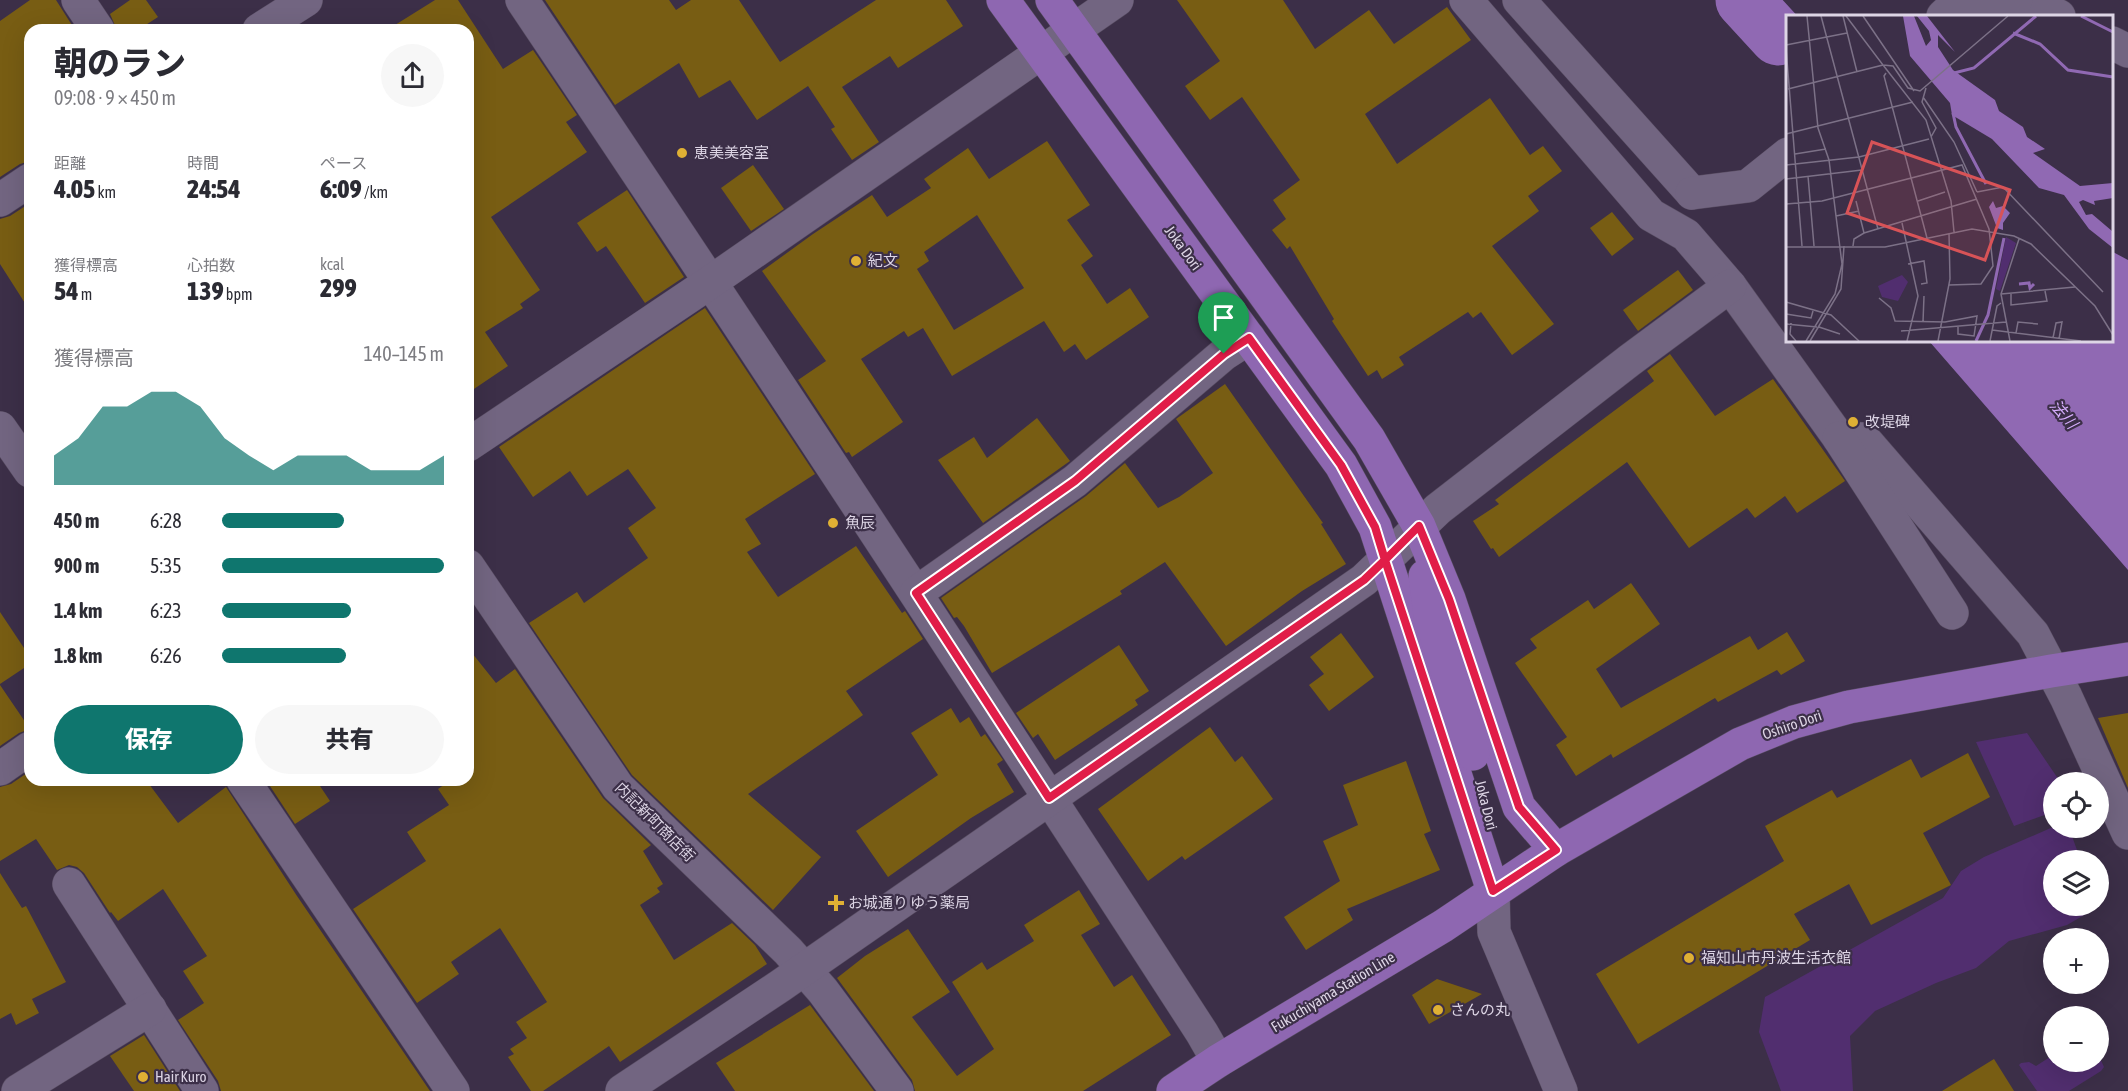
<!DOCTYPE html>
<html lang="ja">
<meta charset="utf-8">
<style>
:root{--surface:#fff;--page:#f7f7f7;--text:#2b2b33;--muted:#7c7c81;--accent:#0f766e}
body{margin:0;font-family:"Asap Condensed","Noto Sans JP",sans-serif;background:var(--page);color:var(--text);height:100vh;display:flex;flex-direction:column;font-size:22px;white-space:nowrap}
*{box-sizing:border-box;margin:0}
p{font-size:20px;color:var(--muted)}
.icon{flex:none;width:33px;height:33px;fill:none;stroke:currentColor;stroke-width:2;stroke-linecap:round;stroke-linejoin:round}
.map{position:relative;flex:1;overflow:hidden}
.panel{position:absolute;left:24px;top:24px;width:450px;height:762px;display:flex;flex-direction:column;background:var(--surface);border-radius:18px;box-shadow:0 6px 24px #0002}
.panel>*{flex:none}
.tools{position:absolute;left:2043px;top:772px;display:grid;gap:12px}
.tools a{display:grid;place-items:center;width:66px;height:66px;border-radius:50%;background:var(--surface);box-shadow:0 6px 24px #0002;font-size:30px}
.pin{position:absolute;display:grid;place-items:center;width:51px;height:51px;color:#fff;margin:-62px -26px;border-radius:50% 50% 50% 0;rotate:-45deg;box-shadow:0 0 6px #0007}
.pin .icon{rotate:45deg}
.round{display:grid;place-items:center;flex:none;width:63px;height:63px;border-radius:32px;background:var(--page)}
.overview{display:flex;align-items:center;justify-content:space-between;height:102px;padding:0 30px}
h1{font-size:33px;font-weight:800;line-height:45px}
.figures{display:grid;grid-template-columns:repeat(3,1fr);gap:9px;height:102px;padding:6px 30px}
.figures div{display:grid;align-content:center}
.figures b{font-size:26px;font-weight:800}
.figures small{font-size:16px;font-weight:400}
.figures p{font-size:16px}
.chart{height:168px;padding:12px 30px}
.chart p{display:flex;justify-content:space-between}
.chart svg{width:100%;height:108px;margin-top:6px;fill:var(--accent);opacity:.7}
.primary-button{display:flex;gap:12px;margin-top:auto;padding:12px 30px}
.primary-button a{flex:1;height:69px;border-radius:36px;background:var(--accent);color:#fff;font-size:24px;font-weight:800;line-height:69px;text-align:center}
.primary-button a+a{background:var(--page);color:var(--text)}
ul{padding:0 30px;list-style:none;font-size:20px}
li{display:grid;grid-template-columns:96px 72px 1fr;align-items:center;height:45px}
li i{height:15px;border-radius:8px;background:var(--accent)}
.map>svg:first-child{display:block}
</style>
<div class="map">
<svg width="2128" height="1091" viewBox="0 0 2128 1091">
<rect width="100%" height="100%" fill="#3c2f48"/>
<!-- green -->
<g fill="#512e6f">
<polygon points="2027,733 2061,783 2054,783 2053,812 2014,826 1976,742"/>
<polygon points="2053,827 2069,828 2081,861 2054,861 2054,906 2089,906 2086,914 2067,925 2009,941 1976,968 1936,983 1875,1011 1850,1036 1853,1091 1781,1091 1759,1032 1765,997 1943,898 1961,871 1984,857"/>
<polygon points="2053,1055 2054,1062 2098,1062 2099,1056 2104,1067 2101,1071 2069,1091 2037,1091 2019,1065 2021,1063 2029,1062 2036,1066"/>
</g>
<!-- water -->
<polygon fill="#9069b3" points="2113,252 2128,260 2128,570 1929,341 2112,340"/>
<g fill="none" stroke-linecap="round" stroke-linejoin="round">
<!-- river -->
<polyline stroke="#9069b3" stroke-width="57" points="1744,0 1778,37"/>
</g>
<!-- building -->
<g fill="#785d13" fill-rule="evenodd">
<polygon points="30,0 56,0 75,30 30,30 30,161 20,164 0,177 0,21"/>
<polygon points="130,0 146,0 158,17 138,30 117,30 110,14"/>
<polygon points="435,0 458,0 503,69 533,50 577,115 566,122 587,152 491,217 540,290 520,304 523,308 485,332 508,366 468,393 468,30 387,30"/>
<polygon points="545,0 669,0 676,10 691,0 739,0 780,62 876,0 946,0 963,26 898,68 890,56 842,87 879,142 852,160 831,129 835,127 808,86 757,120 730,80 699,98 679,63 615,105"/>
<polygon points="1177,0 1283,0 1315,49 1369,10 1394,44 1447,7 1471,40 1365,114 1397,164 1490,98 1530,155 1543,146 1562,171 1528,196 1539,211 1492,246 1554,324 1512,355 1481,312 1473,318 1468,312 1399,357 1404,365 1382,379 1377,370 1368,376 1332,321 1334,319 1290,246 1287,249 1272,230 1286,219 1273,200 1300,180 1242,97 1210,120 1185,86 1220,61"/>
<path d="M1047 141 1090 205 1067 220 1093 256 1081 265 1107 304 1130 288 1149 317 1086 360 1075 344 1064 352 1044 321 952 376 923 328 908 337 904 331 861 359 903 422 852 457 849 452 846 453 798 380 826 361 762 271 813 234 872 195 887 217 931 188 924 179 968 148 989 179ZM977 215 1024 288 954 330 917 269 929 261 924 252Z"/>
<polygon points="753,165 784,209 751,231 721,188"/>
<polygon points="627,190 684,277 645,303 606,246 597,252 577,223"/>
<polygon points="30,203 30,311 0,264 0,219 10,216"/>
<polygon points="1612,212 1634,239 1612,256 1590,228"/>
<polygon points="1678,270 1693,290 1638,331 1623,310"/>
<polygon points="705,308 815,474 745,519 761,544 747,552 778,597 856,546 902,613 905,611 923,639 846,691 863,715 748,794 821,857 773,910 632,775 529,623 577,592 584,603 648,558 628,528 656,508 628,469 587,496 570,471 533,497 499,447"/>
<polygon points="1670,354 1715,416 1773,379 1845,481 1797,513 1785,496 1755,518 1747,508 1689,548 1627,462 1499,557 1493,548 1491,549 1473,521 1499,504 1495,500 1654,381 1647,371"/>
<polygon points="1225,384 1323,523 1321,524 1346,564 1302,591 1226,646 1165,562 1120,591 1122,594 992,673 964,626 957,617 954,618 941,598 1086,496 1125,463 1158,508 1179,497 1213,473 1176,419"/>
<polygon points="1037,418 1070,461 983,523 938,460 974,437 987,458"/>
<polygon points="1631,583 1660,624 1596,669 1621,708 1750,636 1758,650 1787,632 1805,661 1781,675 1777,670 1718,702 1715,698 1613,758 1611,754 1576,776 1556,745 1567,737 1515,663 1537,648 1530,639 1588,600 1594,609"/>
<polygon points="0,612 30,657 30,664 0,684"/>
<polygon points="1341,633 1374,677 1329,711 1309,685 1324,674 1310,657"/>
<polygon points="1119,645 1149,691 1135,700 1138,705 1055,760 1038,734 1033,738 1016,713"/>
<polygon points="468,648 496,683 515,669 603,798 651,845 643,851 663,884 657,888 660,892 640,905 674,960 732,923 755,945 767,964 620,1062 609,1046 543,1091 531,1091 508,1057 514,1054 510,1049 527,1038 516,1022 547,1002 500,928 451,962 459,974 417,1003 353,909 426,861 407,832 449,805 438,789 451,780 468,780"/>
<polygon points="0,685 30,729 19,733 0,746"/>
<polygon points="951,708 960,723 969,717 981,737 985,734 1003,760 997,764 1014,792 971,818 888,877 856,831 938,775 911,733"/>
<polygon points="2128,713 2128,788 2098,718"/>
<polygon points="1210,727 1235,762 1242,756 1273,799 1185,860 1182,856 1148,881 1098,809"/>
<polygon points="1968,753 1990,797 1923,833 1951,885 1871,925 1849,884 1794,914 1810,940 1638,1044 1596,974 1784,861 1765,826 1832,790 1837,798 1911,759 1921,778"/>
<polygon points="1406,761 1431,831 1424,834 1440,870 1347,909 1353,920 1306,950 1284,917 1340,881 1323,841 1358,825 1343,785"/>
<polygon points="30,771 30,780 146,780 178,823 226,787 297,896 430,1091 221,1091 218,1081 178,1020 204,1003 183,971 207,956 163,889 118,921 111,912 110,913 84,873 77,867 69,865 57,870 36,839 0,861 0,787 11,784"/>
<polygon points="266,780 316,780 330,801 295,824"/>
<polygon points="0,873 22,908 26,906 66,982 32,999 39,1013 16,1025 11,1013 0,1019"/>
<polygon points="1079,890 1100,924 1081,935 1114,987 1132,975 1171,1035 1083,1091 915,1091 912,1080 837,978 865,956 908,929 950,992 912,1017 957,1076 994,1049 952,982 982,962 987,970 1034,941 1024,925"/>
<polygon points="1437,979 1482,994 1429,1024 1412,995"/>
<polygon points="810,1005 874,1091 735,1091 716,1063"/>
<polygon points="144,1035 180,1091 134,1091 110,1056"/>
<polygon points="1994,1059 2014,1091 1942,1091"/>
</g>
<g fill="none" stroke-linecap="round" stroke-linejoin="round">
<!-- street casing -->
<g stroke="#574c61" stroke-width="34">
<g id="street">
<polyline points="78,0 98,30"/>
<path d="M522 0C752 342 978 687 1202 1033L1218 1061"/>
<polyline points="1466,0 1651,215 1686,235 1730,286 1839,438 1864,439 2033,634 2066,697 2128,833"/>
<polyline points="1519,0 1692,193"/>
<polyline points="2027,0 2059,16"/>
<polyline points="1943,16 1956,4 2016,0"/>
<polyline points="259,30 306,0"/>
<polyline points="2112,43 2128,51"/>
<polyline points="1692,193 1748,186 1788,154"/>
<polyline points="0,200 30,180"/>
<polyline points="0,428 30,471"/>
<polyline points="1839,438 1952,613"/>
<polyline points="468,445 712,281 1117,0"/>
<polyline points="468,566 618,787 788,951 823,991 897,1091"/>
<polyline points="916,593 1075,481 1224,354 1249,338"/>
<polyline points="0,769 30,748"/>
<polyline points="243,780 453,1091"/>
<polyline points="69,884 202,1091"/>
<polyline points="18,1091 150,1009"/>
<polyline points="622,1091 780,986 1364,580 1438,509 1630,360 1730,286"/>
</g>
</g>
<!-- secondary casing -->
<g stroke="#574c61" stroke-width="34">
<polyline id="secondary" points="1493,891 1494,932 1561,1091"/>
</g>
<!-- primary casing -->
<g stroke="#574c61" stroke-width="34">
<g id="primary">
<polyline points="1003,0 1341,465 1375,527 1493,891"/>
<polyline points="1052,0 1369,439 1419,526 1449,599 1519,807 1556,850"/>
<polyline points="1425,576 1430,615 1473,754"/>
<polyline points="1173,1091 1218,1061 1443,926 1556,850 1740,744 1794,722 1849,707 2051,671 2128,659"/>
</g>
</g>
<!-- street -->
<use href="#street" stroke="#726581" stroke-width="33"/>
<!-- secondary -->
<use href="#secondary" stroke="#726581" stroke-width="33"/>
<!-- primary -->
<use href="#primary" stroke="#8e67b1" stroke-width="33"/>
</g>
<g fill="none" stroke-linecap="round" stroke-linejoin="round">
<!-- route casing -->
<g stroke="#fff" stroke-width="12">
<polyline id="route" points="1224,354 1075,481 916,593 1049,798 1364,580 1385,560 1493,891 1556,850 1519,807 1449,599 1419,526 1385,560 1375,527 1341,465 1249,338 1224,354"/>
</g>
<!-- route -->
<use href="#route" stroke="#e11d48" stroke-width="8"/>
</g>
<!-- markers -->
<g fill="#dfb034" stroke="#3c2f48" stroke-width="2">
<circle cx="682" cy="153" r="6"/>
<circle cx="856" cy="261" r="6"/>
<circle cx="1853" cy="422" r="6"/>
<circle cx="833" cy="523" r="6"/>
<path d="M833 894h6v6h6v6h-6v6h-6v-6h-6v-6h6z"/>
<circle cx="1689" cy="958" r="6"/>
<circle cx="1438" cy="1010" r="6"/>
<circle cx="143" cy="1077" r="6"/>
</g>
<g text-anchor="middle" stroke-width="4.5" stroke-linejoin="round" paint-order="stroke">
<!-- poi labels -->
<g font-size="15" fill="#ddd5e5" stroke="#3c2f48" text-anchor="start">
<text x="694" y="158">恵美美容室</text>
<text x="868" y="266">紀文</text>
<text x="1865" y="427">改堤碑</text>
<text x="845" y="528">魚辰</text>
<text x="848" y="908">お城通り ゆう薬局</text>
<text x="1701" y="963">福知山市丹波生活衣館</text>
<text x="1450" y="1015">さんの丸</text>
<text x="155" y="1082">Hair Kuro</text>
</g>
<!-- street labels -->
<g font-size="15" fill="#ddd5e5" stroke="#3c2f48">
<text transform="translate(1183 248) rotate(54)" y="5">Joka Dori</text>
<text transform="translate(1792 725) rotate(-19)" y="5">Oshiro Dori</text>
<text transform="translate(1486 805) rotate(76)" y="5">Joka Dori</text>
<text transform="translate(655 822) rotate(45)" y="5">内記新町商店街</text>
<text transform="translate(1333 992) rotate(-31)" y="5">Fukuchiyama Station Line</text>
</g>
<!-- water labels -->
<g font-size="16" font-style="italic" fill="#d7afff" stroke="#3c2f48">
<text transform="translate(2064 414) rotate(49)" y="6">法川</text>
</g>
</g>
<!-- overview -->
<g transform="translate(1786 15)">
<rect width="327" height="327" fill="#3c2f48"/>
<path d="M220 222 230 228 214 276 210 274ZM116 260 122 267 112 286 96 282 92 271Z" fill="#512e6f"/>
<path d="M117 1H128L140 31 145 25 143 16 131 1H141L169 37 152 20V32L167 55 209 85 213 96 237 112 241 122 259 134 247 138 294 171 327 168V183L308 186 309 190 297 185 293 187 300 200 306 199 326 216 327 233 303 214 278 180 253 173 206 124 166 100 164 88 124 41ZM207 186 210 193 217 191 224 198 217 208V215L211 213 203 192Z" fill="#9069b3"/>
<path fill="none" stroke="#9069b3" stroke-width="3" d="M295 1 327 17M227 18 254 29 282 55 327 62M168 58 188 53 250 1M167 98 170 112 200 169M233 269 243 268 244 273 248 269M190 326 202 300 218 223"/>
<path fill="none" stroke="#7c7187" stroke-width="1.5" d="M35 1 92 214M57 1 71 57M77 1 128 76M0 30 61 18M0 33 16 231M97 50 140 105 165 186 168 217M97 50 107 51 122 73 134 76 222 1M100 58 98 61 141 223M140 73 136 87 150 113 145 122M2 74 97 50 60 1M137 82 168 127 191 177M0 119 127 87M9 139 40 134M0 150 73 142 143 124M22 161 28 231M0 164 76 155M191 177 217 172 317 277M70 186 78 218M132 186 159 177M0 189 36 186 176 150 203 214 207 251 195 269 163 270M50 201 73 196M116 208 132 281 121 326M67 231 68 224 78 218 191 184M0 232H99L186 214 228 221 245 229 309 291 327 320M122 249 138 246 141 268 135 269M215 279 289 272M225 279V290L261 286 259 276M93 283 105 293 109 306 159 307 191 301 188 321 172 319V311M0 287 45 300 73 326M0 299 25 303 27 296M137 307 138 281M5 308 4 319 10 326M0 309 31 312M33 312 54 319M206 315 295 326M115 316 220 307M230 318 232 307 252 309M267 323 270 308 276 307 273 324M20 326 49 279 56 249 43 145 32 113 21 1M24 326 55 274 58 231M152 326 164 264 163 218M204 326 211 291 215 288M224 326 215 279 233 224"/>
<path fill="#d85357" fill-opacity="0.15" stroke="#d85357" stroke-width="3" d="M86 127 224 175 199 245 61 198Z"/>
<rect width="327" height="327" fill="none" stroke="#ddd5e5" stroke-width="3"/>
</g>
</svg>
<div class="tools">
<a><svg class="icon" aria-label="locate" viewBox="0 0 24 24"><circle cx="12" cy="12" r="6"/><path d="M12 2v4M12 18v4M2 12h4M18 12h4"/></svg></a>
<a><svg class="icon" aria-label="layers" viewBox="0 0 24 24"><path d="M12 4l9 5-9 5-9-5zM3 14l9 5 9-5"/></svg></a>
<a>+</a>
<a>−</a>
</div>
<div class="pin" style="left:1224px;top:354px;background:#1e9e55"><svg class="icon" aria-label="arrive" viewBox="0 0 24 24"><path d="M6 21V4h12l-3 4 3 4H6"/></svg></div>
<section class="panel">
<div class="overview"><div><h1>朝のラン</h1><p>09:08 · 9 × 450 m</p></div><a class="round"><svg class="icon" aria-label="share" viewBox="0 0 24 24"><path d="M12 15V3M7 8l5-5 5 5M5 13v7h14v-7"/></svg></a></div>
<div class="figures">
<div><p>距離</p><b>4.05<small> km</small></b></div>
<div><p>時間</p><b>24:54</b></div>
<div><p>ペース</p><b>6:09<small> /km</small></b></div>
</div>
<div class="figures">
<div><p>獲得標高</p><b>54<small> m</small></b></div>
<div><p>心拍数</p><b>139<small> bpm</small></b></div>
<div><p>kcal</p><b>299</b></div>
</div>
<div class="chart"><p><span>獲得標高</span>140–145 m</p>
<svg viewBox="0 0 160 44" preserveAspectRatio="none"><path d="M0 44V32L10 25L20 12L30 12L40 6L50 6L60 12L70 25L80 32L90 38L100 32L110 32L120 32L130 38L140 38L150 38L160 32V44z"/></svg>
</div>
<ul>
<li><b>450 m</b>6:28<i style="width:55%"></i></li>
<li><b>900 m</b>5:35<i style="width:100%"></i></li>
<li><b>1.4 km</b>6:23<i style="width:58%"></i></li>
<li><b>1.8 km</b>6:26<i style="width:56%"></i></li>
</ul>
<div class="primary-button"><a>保存</a><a>共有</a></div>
</section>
</div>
